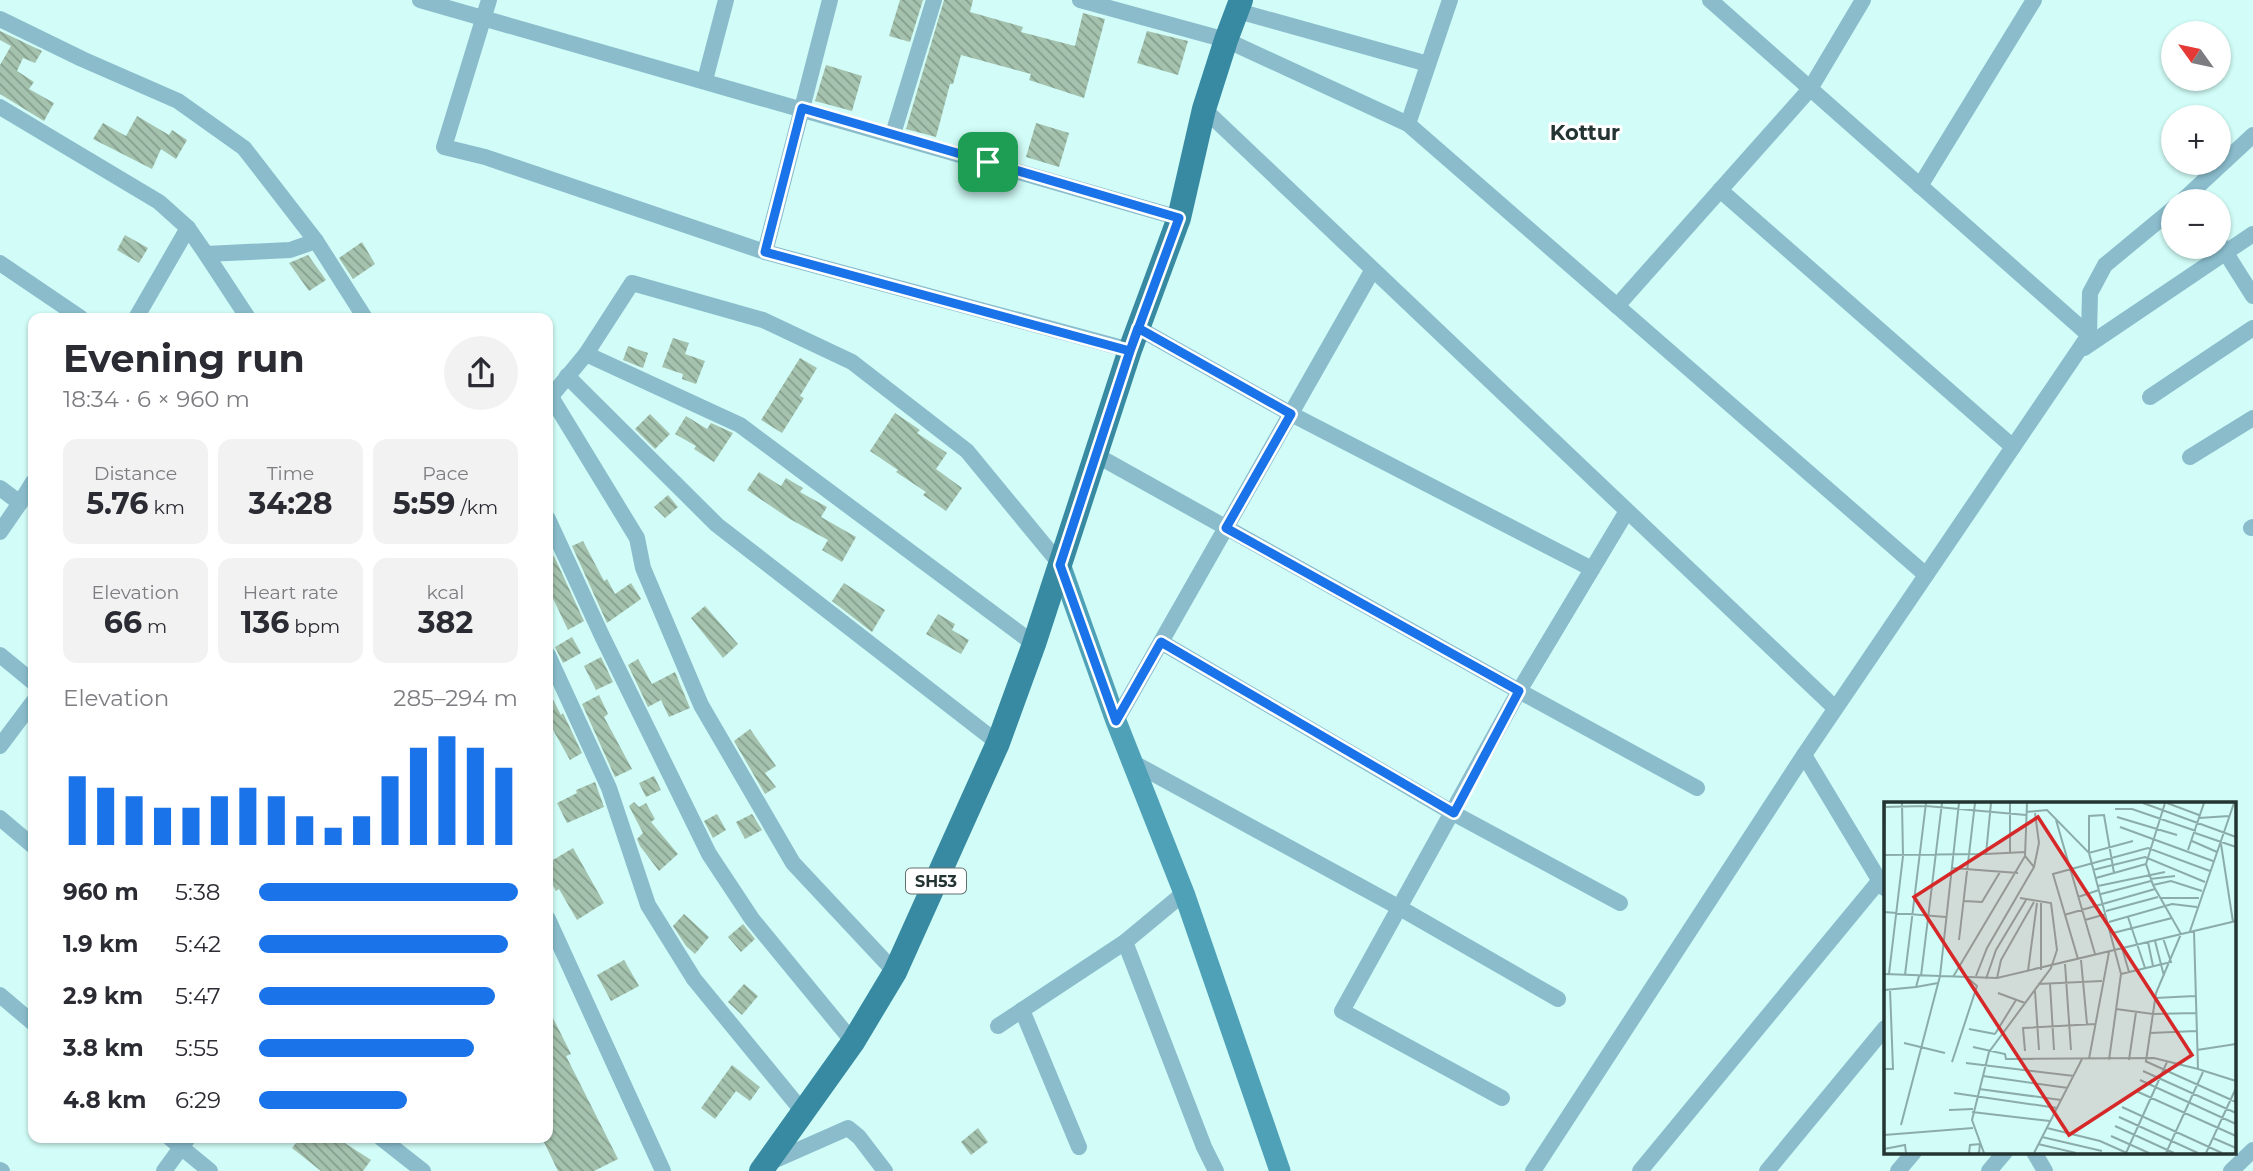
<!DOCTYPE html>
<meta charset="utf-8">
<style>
:root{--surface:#fff;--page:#f2f2f3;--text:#2b2b33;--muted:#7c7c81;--accent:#1a73e8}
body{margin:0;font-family:Montserrat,sans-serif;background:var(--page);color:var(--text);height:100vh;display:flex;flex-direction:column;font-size:26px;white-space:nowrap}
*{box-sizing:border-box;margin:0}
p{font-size:23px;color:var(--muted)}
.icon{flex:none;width:38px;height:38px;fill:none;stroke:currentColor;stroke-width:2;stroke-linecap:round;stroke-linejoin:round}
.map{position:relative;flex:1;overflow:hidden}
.drawer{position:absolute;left:28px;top:313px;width:525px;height:830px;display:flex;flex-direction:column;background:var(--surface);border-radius:14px;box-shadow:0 2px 5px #0004}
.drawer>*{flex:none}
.needle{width:46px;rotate:303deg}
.tools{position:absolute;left:2161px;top:21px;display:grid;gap:14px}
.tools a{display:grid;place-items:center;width:70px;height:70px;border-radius:50%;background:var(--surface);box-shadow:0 2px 5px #0004;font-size:35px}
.pin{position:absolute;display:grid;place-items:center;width:60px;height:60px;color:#fff;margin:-30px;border-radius:14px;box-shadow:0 4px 10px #0006}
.round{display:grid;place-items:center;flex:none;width:74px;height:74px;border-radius:37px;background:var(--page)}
.headline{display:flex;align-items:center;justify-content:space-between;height:119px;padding:0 35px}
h1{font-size:38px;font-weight:700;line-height:52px}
.metrics{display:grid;grid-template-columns:repeat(3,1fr);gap:10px;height:119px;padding:7px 35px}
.metrics div{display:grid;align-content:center;border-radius:14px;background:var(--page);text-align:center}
.metrics b{font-size:30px;font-weight:700}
.metrics small{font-size:19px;font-weight:400}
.metrics p{font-size:19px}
.chart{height:196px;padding:14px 35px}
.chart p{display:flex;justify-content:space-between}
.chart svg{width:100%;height:126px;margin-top:7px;stroke:var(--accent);stroke-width:6}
ul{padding:0 35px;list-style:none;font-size:23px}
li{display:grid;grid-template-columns:112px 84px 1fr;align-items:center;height:52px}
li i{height:18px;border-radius:9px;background:var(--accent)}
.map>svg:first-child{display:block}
</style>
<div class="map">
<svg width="2253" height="1171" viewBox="0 0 2253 1171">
<defs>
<pattern id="building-back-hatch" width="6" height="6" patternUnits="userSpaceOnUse" patternTransform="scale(1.75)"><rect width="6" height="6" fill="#a4c2ad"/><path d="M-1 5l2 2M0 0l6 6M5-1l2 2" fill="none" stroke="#859e8d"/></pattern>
</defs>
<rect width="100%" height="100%" fill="#d1fcf7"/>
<!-- building -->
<g fill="url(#building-back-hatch)">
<polygon points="900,0 923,0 910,42 889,36"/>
<polygon points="944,0 973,0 970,12 1023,27 1021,32 1075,46 1083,13 1105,19 1084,98 1029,80 1031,74 961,55 953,84 950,84 936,137 906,129"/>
<polygon points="0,31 42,51 35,63 23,58 17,71 34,82 29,89 54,103 44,121 0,94 0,65 11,46 0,40"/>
<polygon points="1147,31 1188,41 1178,75 1137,63"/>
<polygon points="826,65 862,76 852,111 815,101"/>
<polygon points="137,116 169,135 172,130 187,140 176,159 161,149 152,169 93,139 103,123 126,136"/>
<polygon points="1036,123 1069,133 1059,167 1026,157"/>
<polygon points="125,235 148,248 139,263 117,250"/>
<polygon points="362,242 375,264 353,279 339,258"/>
<polygon points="308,255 326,280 309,291 289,263"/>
<polygon points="673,338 689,343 685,354 705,361 696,384 682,379 683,374 662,367"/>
<polygon points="628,346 648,353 643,368 623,360"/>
<polygon points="800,358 817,368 800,396 804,398 782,433 761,420"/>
<polygon points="895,413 920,430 917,433 947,453 936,469 962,488 946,511 923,495 926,492 896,472 898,470 870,451"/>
<polygon points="650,414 670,434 655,449 635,429"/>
<polygon points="686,416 707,429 711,423 733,433 714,462 694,449 696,446 675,434"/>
<polygon points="759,472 781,486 786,478 803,488 800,492 827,507 821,517 856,537 842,562 822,550 828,540 790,519 747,490"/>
<polygon points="668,495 678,507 665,518 654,507"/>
<polygon points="583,541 604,581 607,579 615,594 631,583 641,599 607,623 572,546"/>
<polygon points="554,556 584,621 568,630 548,588 548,560"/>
<polygon points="844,583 885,610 872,632 832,601"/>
<polygon points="705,606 738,644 723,658 691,618"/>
<polygon points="938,614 955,624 952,630 969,640 961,654 926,634"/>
<polygon points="572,637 581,653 563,663 555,647"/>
<polygon points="601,657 613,682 596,690 584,666"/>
<polygon points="638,659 652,684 675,672 690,708 669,717 661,700 648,707 628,665"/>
<polygon points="548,690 561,715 563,713 582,753 570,760 548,721"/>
<polygon points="599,695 608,714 604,717 632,769 615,777 582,704"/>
<polygon points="750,729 776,766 765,773 776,787 765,794 734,741"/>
<polygon points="654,776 661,790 646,797 639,783"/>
<polygon points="595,782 604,807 567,823 557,803 577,793 576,790"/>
<polygon points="634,802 639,807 646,803 655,819 651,822 678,854 659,871 640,846 637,839 643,833 629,806"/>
<polygon points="717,814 726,830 713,838 704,821"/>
<polygon points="752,814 762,830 745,839 736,822"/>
<polygon points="573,848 604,903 577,920 559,889 556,891 548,877 548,863"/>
<polygon points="684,914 709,937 695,954 686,946 673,926"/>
<polygon points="743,924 755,939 741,952 728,937"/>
<polygon points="624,960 639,986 611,1001 597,975"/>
<polygon points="744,984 758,996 742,1015 728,1002"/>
<polygon points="548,1008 571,1054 566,1056 618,1159 594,1171 558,1171 542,1138 548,1138"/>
<polygon points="732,1065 760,1087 750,1101 736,1091 715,1119 701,1108"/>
<polygon points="978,1128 988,1142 971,1155 961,1142"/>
<polygon points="300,1138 337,1138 371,1160 363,1171 321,1171 292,1148"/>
</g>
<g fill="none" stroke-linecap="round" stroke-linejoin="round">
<!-- street -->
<g stroke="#8abccc" stroke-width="16">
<polyline points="420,0 1179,218"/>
<polyline points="489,0 444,147 485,157 765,252 1130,350"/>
<polyline points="1080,0 1226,40 1408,124 1926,575"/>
<polyline points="1710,0 2089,335"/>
<polyline points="1238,11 1428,64"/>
<polyline points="0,19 82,59 178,101 244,148 316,241"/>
<polyline points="705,80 726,0"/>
<polyline points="0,107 159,202 188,228 206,254 290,250 316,241 365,318"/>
<polyline points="1204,109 1835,708"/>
<polyline points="1408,124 1450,0"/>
<polyline points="893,134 934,0"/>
<polyline points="1920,186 2034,0"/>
<polyline points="1720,190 2013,447"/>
<polyline points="2182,201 2253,135"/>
<polyline points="2219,242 2253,296"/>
<polyline points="765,252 830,0"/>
<polyline points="206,254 248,318"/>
<polyline points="0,263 81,318"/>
<polyline points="1617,306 1810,89 1863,0"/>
<polyline points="136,318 188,228"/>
<polyline points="1138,328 1291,414 1592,569"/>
<polyline points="2084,348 2253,234"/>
<polyline points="586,354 740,425 1034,644"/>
<polyline points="567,376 717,525 998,743"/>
<polyline points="551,397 637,538 643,568 701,705 793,863 895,972"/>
<polyline points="2150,397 2253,328"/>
<polyline points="548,400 586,354 632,283 763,320 852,362 967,451 1060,564"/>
<polyline points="1096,455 1519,691 1697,788"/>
<polyline points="2190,457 2253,418"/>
<polyline points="0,488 20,503 0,532"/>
<polyline points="20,503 33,482"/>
<polyline points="548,519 602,636 709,854 752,919 853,1042"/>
<polyline points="2251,528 2253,527"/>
<polyline points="1161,642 1453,813 1620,903"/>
<polyline points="0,655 33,682"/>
<polyline points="548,655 609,788 648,905 694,979 803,1112"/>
<polyline points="1116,721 1372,271"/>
<polyline points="0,746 33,702"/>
<polyline points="1804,755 1884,888"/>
<polyline points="1132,762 1400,908 1558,999"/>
<polyline points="0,818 33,846"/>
<polyline points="548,919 663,1171"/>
<polyline points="1125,942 1204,1147 1216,1171"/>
<polyline points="0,995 33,1023"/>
<polyline points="1022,1010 1079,1147"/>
<polyline points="998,1026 1125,942 1184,893"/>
<polyline points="1502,1098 1342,1011 1519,691 1627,511"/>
<polyline points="170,1138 210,1171"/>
<polyline points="381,1138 423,1171"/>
<polyline points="2034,1152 2045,1171"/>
<polyline points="771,1162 848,1128 859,1137 885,1171"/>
<polyline points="0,1170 2,1171"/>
<polyline points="164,1171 188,1138"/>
<polyline points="1533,1171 1804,755 2089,335 2090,293 2105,265 2174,208"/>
<polyline points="1640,1171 1880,880"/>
<polyline points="1767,1171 1885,1028"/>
<polyline points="1898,1171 1914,1152"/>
<polyline points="1989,1171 2005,1152"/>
<polyline points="2231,1171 2253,1150"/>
</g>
<!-- secondary -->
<polyline stroke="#4fa1b8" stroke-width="21" points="1060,564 1116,721 1184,893 1280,1171"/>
<!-- primary -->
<polyline stroke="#378aa1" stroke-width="24" points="761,1171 853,1042 895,972 998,743 1034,644 1130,350 1179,218 1204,109 1226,40 1241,0"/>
</g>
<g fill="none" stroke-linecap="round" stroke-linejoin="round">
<!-- route casing -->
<g stroke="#fff" stroke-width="14">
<polyline id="route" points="988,162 1179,218 1130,351 1060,565 1116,721 1161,642 1454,813 1519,691 1226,528 1291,414 1138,328 1130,351 765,252 802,108 988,162"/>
</g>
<!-- route -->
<use href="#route" stroke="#1a73e8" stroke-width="9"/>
</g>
<g text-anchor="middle" stroke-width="6" stroke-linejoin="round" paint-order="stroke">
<!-- shield labels -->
<rect fill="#fff" stroke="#657170" stroke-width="2" x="906" y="868.5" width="60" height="25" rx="5"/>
<g font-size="16" font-weight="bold" fill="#233432">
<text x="936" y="887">SH53</text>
</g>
<!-- quarter labels -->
<g font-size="21" font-weight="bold" fill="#233432" stroke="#fff">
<text x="1585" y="140">Kottur</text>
</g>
</g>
<!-- overview -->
<g transform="translate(1884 802)">
<rect width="352" height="352" fill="#d1fcf7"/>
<path fill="none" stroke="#8baca8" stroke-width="2" d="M259 1 352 35M283 1 315 13M0 5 42 4 142 13M231 7H248L312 29M142 10 163 8 205 51 249 39M233 15 293 33M315 16 345 14M172 18 211 152M236 25 329 59M311 31 352 45M308 39 333 50M337 42 349 120M304 48 320 1M126 51V1M102 52 142 50M0 53 102 52 107 1M150 65 155 41 151 11M68 66 134 71M209 68 261 55 321 80M0 73 1 1M212 76 262 62M266 77 291 74M269 83 287 79 318 89M214 84 281 70M217 92 267 79M194 95 215 88M276 96H315M80 99 98 100 116 70M157 101V168M222 109 274 95M0 110 62 115M180 113 271 87M244 115 261 166M201 118 222 112M225 120 288 102 313 105M306 129 350 1M310 129 314 267 352 279M229 131 288 116M75 138 91 1M271 139 280 174M264 140 269 164M238 146 245 170M194 157 169 72 264 46 326 69M197 158 203 222M181 162 187 248M144 169 153 101M0 172 113 176 352 119M5 172 19 54 18 1M237 172 287 160 279 136M21 173 42 1M37 174 58 1M92 174 103 146 150 65 141 54 143 1M69 175 141 54M113 176 117 158 150 100M102 177 112 148 142 98M154 182 218 179M166 182 170 248M32 185 54 181M0 188 32 185 35 174M151 189 155 248M114 191 141 201M271 196 311 194M232 207 269 212 312 211M85 227 111 232M266 231 312 229M111 232 132 198M20 241 61 251M89 245 121 252 122 257 270 256 314 267M313 248 352 242M141 249 139 226 211 222M205 257 225 150M225 258 237 172 205 51V14L220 13 230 71M245 258 252 210M261 259 352 300M262 259 272 191 297 132 269 83 262 62 281 1M68 260 93 184 85 177M82 261 190 274M0 267H9L6 187M259 269 352 311M99 274 184 286M256 278 352 322M95 287 177 298M252 289 352 334M70 291 173 306M238 305 338 351M65 308 89 307M88 310 166 319M235 315 314 351M17 323 56 174 75 1M231 324 290 351M163 326 216 339 243 351M0 333 89 326M227 334 265 351M158 335 218 349M329 336 352 346M154 342 192 351M0 347 21 343 22 351M85 351 86 343 96 342 95 351M100 351 88 318 105 250 167 166 173 148 167 101 136 96M150 351 198 257M242 351 283 260M282 351 319 270M322 351 352 286"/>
<path fill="#d62828" fill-opacity="0.15" stroke="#d62828" stroke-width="3.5" d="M154 15 308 253 185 333 30 95Z"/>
<rect width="352" height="352" fill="none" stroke="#233432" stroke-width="3.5"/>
</g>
</svg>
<div class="tools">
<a><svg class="needle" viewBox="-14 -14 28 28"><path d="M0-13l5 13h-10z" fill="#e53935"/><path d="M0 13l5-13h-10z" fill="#7c7c81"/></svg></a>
<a>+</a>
<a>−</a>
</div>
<div class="pin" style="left:988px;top:162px;background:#1e9e55"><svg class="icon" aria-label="arrive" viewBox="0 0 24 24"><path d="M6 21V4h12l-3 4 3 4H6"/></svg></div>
<section class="drawer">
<div class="headline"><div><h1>Evening run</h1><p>18:34 · 6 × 960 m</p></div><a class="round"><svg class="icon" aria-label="share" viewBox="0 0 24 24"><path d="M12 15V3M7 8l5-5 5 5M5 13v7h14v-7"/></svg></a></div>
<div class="metrics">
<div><p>Distance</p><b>5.76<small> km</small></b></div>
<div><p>Time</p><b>34:28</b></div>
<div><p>Pace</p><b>5:59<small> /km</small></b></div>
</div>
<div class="metrics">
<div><p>Elevation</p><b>66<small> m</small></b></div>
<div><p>Heart rate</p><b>136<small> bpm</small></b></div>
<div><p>kcal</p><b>382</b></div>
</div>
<div class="chart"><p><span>Elevation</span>285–294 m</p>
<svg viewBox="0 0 160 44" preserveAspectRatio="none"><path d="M5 44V20M15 44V24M25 44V27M35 44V31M45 44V31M55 44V27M65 44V24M75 44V27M85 44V34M95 44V38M105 44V34M115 44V20M125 44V10M135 44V6M145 44V10M155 44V17"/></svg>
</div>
<ul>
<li><b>960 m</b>5:38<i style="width:100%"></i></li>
<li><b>1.9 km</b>5:42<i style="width:96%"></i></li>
<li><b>2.9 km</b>5:47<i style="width:91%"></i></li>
<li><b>3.8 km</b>5:55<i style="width:83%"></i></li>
<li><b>4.8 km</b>6:29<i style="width:57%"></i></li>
</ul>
</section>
</div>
